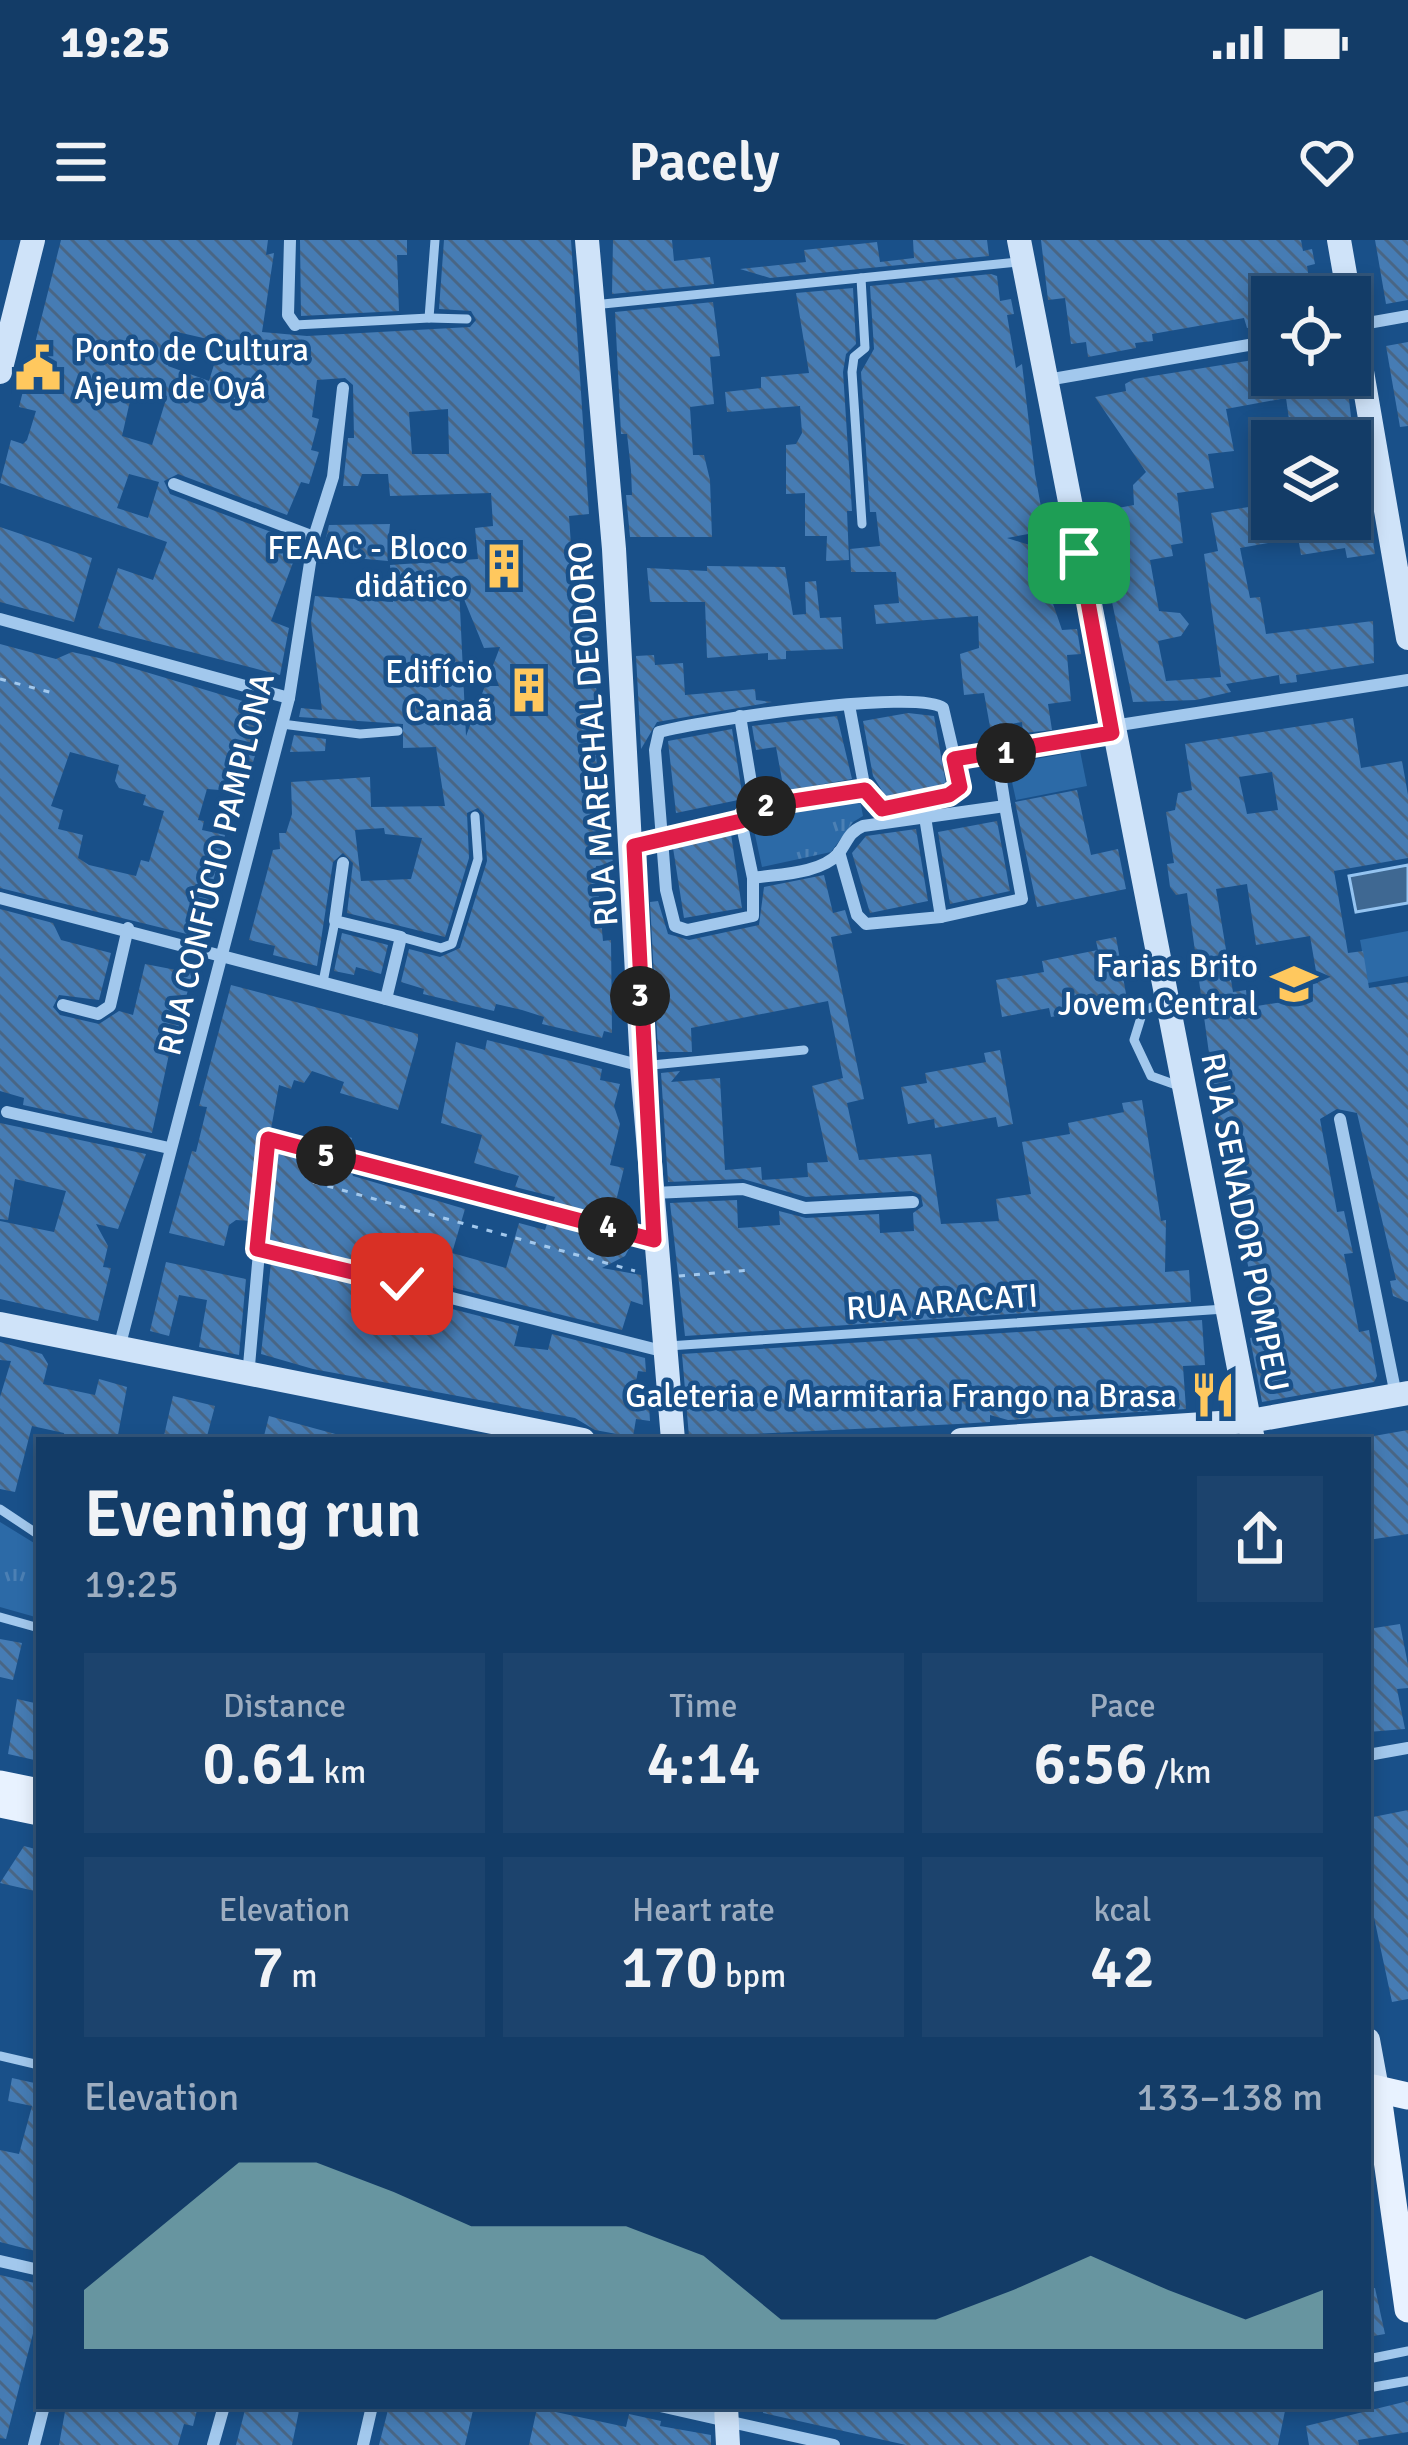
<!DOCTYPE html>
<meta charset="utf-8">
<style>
:root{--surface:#133c67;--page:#1c436d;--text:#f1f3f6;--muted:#9dadc0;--line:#32567b;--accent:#8bbbb9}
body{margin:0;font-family:Signika,sans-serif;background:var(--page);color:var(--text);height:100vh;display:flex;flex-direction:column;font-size:45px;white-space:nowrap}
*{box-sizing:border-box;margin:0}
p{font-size:39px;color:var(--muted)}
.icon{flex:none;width:66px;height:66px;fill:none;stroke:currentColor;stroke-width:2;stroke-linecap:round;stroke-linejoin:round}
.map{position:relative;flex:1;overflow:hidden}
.sheet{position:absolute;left:36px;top:1197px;width:1335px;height:972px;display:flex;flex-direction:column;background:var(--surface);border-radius:0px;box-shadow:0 6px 18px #0003,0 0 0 3px var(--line)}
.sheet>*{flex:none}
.buttons{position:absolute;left:1251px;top:36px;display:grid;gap:24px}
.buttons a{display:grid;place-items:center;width:120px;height:120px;border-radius:0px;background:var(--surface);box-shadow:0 6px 18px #0003,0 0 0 3px var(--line);font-size:60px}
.pin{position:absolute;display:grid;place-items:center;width:102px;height:102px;color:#fff;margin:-51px;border-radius:24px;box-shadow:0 6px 18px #0006}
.km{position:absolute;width:60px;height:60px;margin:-30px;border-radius:50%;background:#222;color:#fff;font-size:33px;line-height:60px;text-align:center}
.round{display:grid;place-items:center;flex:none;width:126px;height:126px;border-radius:0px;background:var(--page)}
.head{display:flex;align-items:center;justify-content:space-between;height:204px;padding:0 48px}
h1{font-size:66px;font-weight:600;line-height:90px}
.metrics{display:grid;grid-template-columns:repeat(3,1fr);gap:18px;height:204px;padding:12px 48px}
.metrics div{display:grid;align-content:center;border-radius:0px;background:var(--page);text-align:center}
.metrics b{font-size:60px;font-weight:600}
.metrics small{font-size:33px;font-weight:400}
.metrics p{font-size:33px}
.chart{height:336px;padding:24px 48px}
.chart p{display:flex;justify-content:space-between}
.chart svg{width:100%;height:216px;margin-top:12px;fill:var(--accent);opacity:.7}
.status{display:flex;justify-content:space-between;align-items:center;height:84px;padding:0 60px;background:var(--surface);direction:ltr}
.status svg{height:33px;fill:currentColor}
header{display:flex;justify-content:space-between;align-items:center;height:156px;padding:0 48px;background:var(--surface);font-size:54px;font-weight:600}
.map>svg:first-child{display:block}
</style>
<div class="status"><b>19:25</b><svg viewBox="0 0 49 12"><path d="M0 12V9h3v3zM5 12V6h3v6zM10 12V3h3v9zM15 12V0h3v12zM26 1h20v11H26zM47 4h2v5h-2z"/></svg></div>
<header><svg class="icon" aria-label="menu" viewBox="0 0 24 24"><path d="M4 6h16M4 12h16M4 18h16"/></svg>Pacely<svg class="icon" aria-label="heart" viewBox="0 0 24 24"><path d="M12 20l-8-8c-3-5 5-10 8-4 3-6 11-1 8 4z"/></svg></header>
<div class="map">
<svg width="1408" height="2205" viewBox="0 0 1408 2205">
<defs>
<pattern id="park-tufts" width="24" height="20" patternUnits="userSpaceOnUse" patternTransform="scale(3)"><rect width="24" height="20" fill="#2c6aa7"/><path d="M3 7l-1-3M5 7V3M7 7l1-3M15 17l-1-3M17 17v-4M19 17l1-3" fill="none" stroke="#4c80b4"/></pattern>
<pattern id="building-back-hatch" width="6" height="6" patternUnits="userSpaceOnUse" patternTransform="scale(3)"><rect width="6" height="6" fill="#467cb4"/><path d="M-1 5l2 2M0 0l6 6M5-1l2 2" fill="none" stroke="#496685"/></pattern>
</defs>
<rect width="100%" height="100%" fill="#195089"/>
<!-- green -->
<g fill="#2c6aa7">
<polygon points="1080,511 1087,546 1016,560 1008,524"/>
<polygon points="1408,691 1408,736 1368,743 1360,700"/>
</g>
<!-- park -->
<g fill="url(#park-tufts)">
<polygon points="859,555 863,576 853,582 831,612 762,627 751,576"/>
<polygon points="0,1282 39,1306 39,1378 0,1367"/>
</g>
<!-- water -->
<polygon fill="#3f6892" stroke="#94c3f0" stroke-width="3" points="1408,625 1408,663 1356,672 1349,636"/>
<!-- building -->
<g fill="url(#building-back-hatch)" fill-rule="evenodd">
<path d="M61 0H268L266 15 274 13 262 92 307 96 470 87 476 80 471 71 439 69 444 0H571L589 274 569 276 575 365 595 364 599 431 594 432 602 492H595L599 566 602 600 611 599 613 625 596 626 603 701 611 700 612 793 604 791 602 798 542 784 544 777 522 770 496 764 494 771 423 754 424 749 401 742 409 709 440 717 460 708 487 621 484 575 478 568 467 573 469 618 445 697 347 673 353 623 343 613 333 622 317 726 273 715 275 706 249 700 273 610 280 609 279 593H286L292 574 291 542 370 537 371 567 445 566 436 507 403 508V484L299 477 301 468 322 470 311 382 315 356 393 362 390 325 478 319 475 288 493 286 491 253 390 256 388 234H362L358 246H343L348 198H354L353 145 345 138 317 140 312 177 319 179 311 210 319 212 309 244 301 242 287 275 178 234 164 241 170 254 279 295 275 304 297 312 271 381 289 388 280 435 98 388 118 328 153 340 167 302 0 243 11 200 23 204 27 200 36 171 19 167ZM177 92 221 102 209 141 168 126ZM133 148 167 156 152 205 122 196ZM448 169 449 214H412L409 172ZM129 234 159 242 148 278 117 268ZM459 347 484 408 500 407 492 428 499 446H485L466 496ZM384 588 385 594 422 598 411 639 361 641 355 590Z"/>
<polygon points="300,0 407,0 407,15 397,15 399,71 301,76"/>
<polygon points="613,0 672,0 674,21 710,17 714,44 612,54"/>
<polygon points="913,0 987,0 989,16 770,38 740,29 806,22 804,10 877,2 880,22 914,18"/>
<polygon points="1041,0 1301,0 1303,11 1312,9 1315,24 1307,26 1312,57 1272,57 1272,84 1247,88 1244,78 1152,94 1153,101 1135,103 1136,108 1088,117 1086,102 1071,104 1065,58 1048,60"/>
<polygon points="1375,0 1408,0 1408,60 1386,64"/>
<polygon points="991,34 997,36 1000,61 1011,59 1014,74 1007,75 1016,128 1022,124 1035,234 1041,267 1050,268 1055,289 1007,298 1064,316 1065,320 1039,324 1042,353 1049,352 1062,390 1077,389 1081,414 1067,415 1071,461 1048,464 1052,490 1023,493 1022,482 990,487 984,453 964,455 960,414 979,408 978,376 876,384 874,365 899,363 896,332 851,332 850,309 880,306 876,272 870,272 861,132 874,109 870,46"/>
<polygon points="853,48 856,104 846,114 843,132 852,271 847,271 849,320 826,321 827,296 805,296 805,253 786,254 786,205 796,204 802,193 800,166 727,172 725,152 761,148 761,137 809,133 796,53"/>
<polygon points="713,62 720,116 710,117 714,164 690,167 693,215 704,215 710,240 712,297 630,297 626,255 632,255 631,230 627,194 621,194 615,72"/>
<polygon points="1408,102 1408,186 1400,187 1386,106"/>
<polygon points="1272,117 1272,135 1346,135 1354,201 1292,201 1286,158 1226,169 1234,211 1208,214 1214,248 1177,253 1183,303 1171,305 1173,316 1150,320 1159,371 1180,373 1189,384 1181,396 1158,401 1166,441 1221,437 1204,314 1218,311 1211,273 1261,265 1268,303 1240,308 1250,358 1260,357 1266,394 1373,381 1374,423 1296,435 1297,442 1280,444 1279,435 1226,444 1231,452 1196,460 1133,462 1096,286 1119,276 1118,268 1134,265 1133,245 1146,232 1095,157 1126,151 1125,144 1134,139"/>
<polygon points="1350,225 1361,225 1375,314 1347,318 1345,308 1301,315 1295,279 1350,279"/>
<polygon points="390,284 388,303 401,302 399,322 322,315 329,285"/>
<polygon points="0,287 92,318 74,382 0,362"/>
<polygon points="707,326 785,327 793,375 806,374 805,342 816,341 820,378 841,377 843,409 786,411 786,419 768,420 768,413 707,418 705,362 650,362 647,328 707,331"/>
<path d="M0 404 56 419 72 412 99 418 269 469 244 552 207 549 198 580 204 581 202 590 225 595 199 697 0 648ZM70 512 119 525 115 541 119 548 146 555 143 565 164 571 149 622 141 620 136 636 89 625 78 618 83 595 58 589 63 570 51 566Z"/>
<polygon points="654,415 655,425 683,423 685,455 755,449 756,460 772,462 657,482 641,509 636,416"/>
<polygon points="908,473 934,476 946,544 886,557 873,536 863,481"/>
<polygon points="837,476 852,539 784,551 776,507 756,510 752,486"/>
<path d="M1353 478 1361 528 1402 521 1408 555V618L1334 631 1348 713 1363 711 1369 748 1408 742V1062L1393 1056 1390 1041 1396 1040 1357 873 1337 869 1320 879 1337 972 1344 971 1353 1013 1344 1014 1359 1092 1369 1090 1377 1136 1374 1142 1262 1162 1250 1098 1260 1096 1252 1045 1218 879 1187 653 1176 655 1170 647 1167 624 1174 623 1166 572 1175 570 1178 553 1192 550 1185 504ZM1272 532 1278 570 1247 574 1239 537ZM1247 644 1256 705 1310 696 1318 743 1311 744 1313 757 1251 767 1246 750 1233 752 1216 649Z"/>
<polygon points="732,489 743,559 676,573 668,501"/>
<polygon points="294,495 326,499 325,511 290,512"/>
<polygon points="1077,550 1091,615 1118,609 1126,649 1037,667 1015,562"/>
<polygon points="997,581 1010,651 950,664 938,592"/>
<polygon points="916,589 928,661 870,673 852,613 866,596"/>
<polygon points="731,594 742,668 684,678 673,608"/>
<polygon points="824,635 833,673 845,670 852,693 831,697 864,859 847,863 859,920 931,914 941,984 999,981 996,959 1031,954 1022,902 1070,894 1068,883 1124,872 1122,863 1142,860 1161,981 1166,980 1165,1032 1189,1030 1191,1062 685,1096 670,963 737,960 738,988 780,985 779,971 806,978 879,974 880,993 914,991 913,973 923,966 921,955 911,951 806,957 743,939 668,942 661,833 680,831 671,842 720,838 725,930 761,927 762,940 808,937 807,923 828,922 812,846 843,838 828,761 691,788 692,812 658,812 650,662 658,661 668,694 689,700 759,685 764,647"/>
<polygon points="0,669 53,683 61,700 111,713 99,760 59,755 53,767 60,775 99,784 119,771 133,775 145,724 192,733 179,787 185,789 181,808 171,805 152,893 23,865 24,858 0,851"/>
<polygon points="342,693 388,705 381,734 356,727 354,735 334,731"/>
<polygon points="1116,697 1129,771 1109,774 1108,766 1051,777 1049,768 1002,777 996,740 1044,732 1042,721 1098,710 1096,701"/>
<polygon points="231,745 418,794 418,800 398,870 340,853 344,842 312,831 304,843 294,840 291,849 279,845 271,889 259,898 251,981 236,980 229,985 224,1006 169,993 192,911 196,912 207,867 199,866"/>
<polygon points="487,800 602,829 600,840 620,844 614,866 620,884 610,925 624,928 616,961 629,965 626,977 636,979 635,984 553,963 555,957 515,947 519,936 474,923 482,895 441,883 456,802 485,810"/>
<polygon points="1000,810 1013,884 998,887 996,877 935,888 934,879 908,884 901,847 927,843 925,833 986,822 984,813"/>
<polygon points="0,883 146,914 118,989 96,984 108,1006 103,1027 111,1028 98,1081 0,1059 0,981 54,992 66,951 15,939 8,980 0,979"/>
<polygon points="327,890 352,898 348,911 359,914 349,924 353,936 465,969 452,1013 506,1028 519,983 545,990 547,984 631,1005 625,1016 602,1028 641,1035 643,1065 631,1061 622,1090 270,1002 279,905 319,917"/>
<polygon points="166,1022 246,1039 239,1115 199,1107 207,1060 179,1055 169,1096 150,1091"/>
<polygon points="271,1023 519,1086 514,1106 548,1110 552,1094 645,1118 646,1132 638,1131 632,1162 649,1165 650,1181 636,1179 633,1197 595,1190 575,1178 313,1129 261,1114"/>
<polygon points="1202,1080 1205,1125 1183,1126 1186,1169 1008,1180 990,1175 990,1182 958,1184 689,1197 682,1114"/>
<polygon points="0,1102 42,1114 48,1124 43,1144 95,1155 99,1139 127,1147 117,1200 65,1200 64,1193 32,1186 15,1252 0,1249 0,1157 11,1121 0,1120"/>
<polygon points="173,1156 215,1166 206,1200 163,1200"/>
<polygon points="269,1176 339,1195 339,1200 263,1200"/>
<polygon points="1408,1190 1408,1294 1368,1300 1368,1197"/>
<polygon points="1400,1384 1408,1425 1408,1448 1397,1449 1405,1489 1368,1492 1368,1389"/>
<polygon points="0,1399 22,1403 13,1440 0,1437"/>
<polygon points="17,1459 39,1464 39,1521 8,1514"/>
<polygon points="1408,1570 1408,1759 1392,1762 1372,1668 1368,1669 1368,1578"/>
<polygon points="24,1606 39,1610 39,1652 0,1643"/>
<polygon points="12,1838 39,1844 39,2012 0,2002 0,1910 19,1914 32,1866 8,1861"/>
<polygon points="0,2035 39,2044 39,2070 6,2199 0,2198"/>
<polygon points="1368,2048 1375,2048 1385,2094 1368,2097"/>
<polygon points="1408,2161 1408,2192 1358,2200 1359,2205 1309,2205 1306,2186"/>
<polygon points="66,2166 198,2166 193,2186 184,2184 178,2205 59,2205"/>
<polygon points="246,2166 300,2166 292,2205 236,2205"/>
<polygon points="389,2166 474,2166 465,2205 379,2205"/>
<polygon points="763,2166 922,2166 948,2172 949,2166 1286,2166 1278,2205 906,2205 763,2173"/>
<polygon points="537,2168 626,2187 629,2174 652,2179 661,2181 660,2186 711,2195 711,2205 529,2205"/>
</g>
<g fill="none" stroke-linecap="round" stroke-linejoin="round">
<!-- path -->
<g stroke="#a2c8ed" stroke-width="3" stroke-dasharray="6 9" stroke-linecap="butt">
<polyline points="0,439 53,453"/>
<polyline points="286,904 346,921"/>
<polyline points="313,942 635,1031"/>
<polyline points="679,1036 750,1030"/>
</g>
<!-- lane -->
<g stroke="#a2c8ed" stroke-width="9">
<polyline points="861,38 865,108 854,117 852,132 862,284"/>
<polyline points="593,65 1018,22"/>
<polyline points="429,78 467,79"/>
<polyline points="295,85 429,78 435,0"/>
<polyline points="282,484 360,494 398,491"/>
<polyline points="401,697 441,708 452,704 478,619 475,576"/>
<polyline points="323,742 335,681"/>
<polyline points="1165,761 1143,771 1134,800 1151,836 1179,846"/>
<polyline points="642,826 804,810"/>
<polyline points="668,1106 1225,1069"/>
<polyline points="0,1269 39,1295"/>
<polyline points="0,1377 39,1388"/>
<polyline points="0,1816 39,1825"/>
<polyline points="1368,2119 1408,2111"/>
<polyline points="1368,2148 1408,2141"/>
</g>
<!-- street -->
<g stroke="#a2c8ed" stroke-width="12">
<polyline points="290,0 288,75 295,85"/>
<polyline points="1351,86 1408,76"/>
<polyline points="1047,140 1272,101"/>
<polyline points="174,244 314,297"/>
<polyline points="0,379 289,458"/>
<polyline points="849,465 865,550"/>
<polyline points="740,476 755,567"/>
<polyline points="1113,486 1408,440"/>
<polyline points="954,519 997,515"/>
<path d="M741 581 755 567 865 550 882 569 957 553 960 541 943 468C918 448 698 481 659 492L655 510 666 650 675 686 687 690 753 676V638"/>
<path d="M635 606 741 581 753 638C778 634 820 634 838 614 848 602 847 593 863 586L1005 566 997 515 1112 493"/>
<polyline points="839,612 857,675 866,684 941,677 925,577"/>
<polyline points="343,623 335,681 401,697 386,759"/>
<polyline points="0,658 642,826"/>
<polyline points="941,677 1022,659 1005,566"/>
<polyline points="63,765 98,774 110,766 128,688"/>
<polyline points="7,872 169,908"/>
<polyline points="1340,879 1396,1155"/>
<polyline points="359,925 654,1000"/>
<polyline points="653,953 743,949 805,968 913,962"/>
<polyline points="257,1009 662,1111"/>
<polyline points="119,1108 289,458 314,297 333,237 343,148"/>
<polyline points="248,1137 269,899"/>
<polyline points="1368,1515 1408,1508"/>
<polyline points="0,2021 39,2030"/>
<polyline points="660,2166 834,2205"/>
<polyline points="34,2205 44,2166"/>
<polyline points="213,2205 224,2166"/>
<polyline points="363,2205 372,2166"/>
</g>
<!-- secondary -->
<g stroke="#cfe3f9" stroke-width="24">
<polyline points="587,0 614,309 642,826 673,1200"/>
<polyline points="1019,0 1253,1200"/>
<polyline points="1339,0 1349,57"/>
<polyline points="1350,62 1408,398"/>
<polyline points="0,132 33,0"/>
<polyline points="0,1084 583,1200"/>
<polyline points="961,1200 1250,1181 1408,1153"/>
<polyline points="1368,1800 1377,1849"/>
<polyline points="726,2166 728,2205"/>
</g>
<!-- primary -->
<g stroke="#e8f2ff" stroke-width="27">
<polyline points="0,1544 39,1552"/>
<polyline points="0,1564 39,1572"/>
<polyline points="1368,1847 1408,1856"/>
<polyline points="1377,1849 1408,2069"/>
</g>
</g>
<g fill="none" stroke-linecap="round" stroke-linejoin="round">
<!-- route casing -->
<g stroke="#fff" stroke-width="24">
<polyline id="route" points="402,1044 257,1009 268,899 654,1000 634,606 741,581 754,567 865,550 882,569 949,555 960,547 954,519 1112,493 1079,313"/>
</g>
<!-- route -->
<use href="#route" stroke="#e11d48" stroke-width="15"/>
</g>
<!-- icons -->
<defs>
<g id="civic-bare" transform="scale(3.6)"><path d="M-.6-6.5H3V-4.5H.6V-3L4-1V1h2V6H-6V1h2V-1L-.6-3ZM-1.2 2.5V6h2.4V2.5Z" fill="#ffc85e" stroke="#195089" stroke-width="2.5" paint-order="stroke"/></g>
<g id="building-bare" transform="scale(3.6)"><path d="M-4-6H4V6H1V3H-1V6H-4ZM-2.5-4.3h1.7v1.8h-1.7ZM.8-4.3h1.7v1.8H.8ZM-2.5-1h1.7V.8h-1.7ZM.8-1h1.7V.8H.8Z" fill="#ffc85e" stroke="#195089" stroke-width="2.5" paint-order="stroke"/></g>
<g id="school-bare" transform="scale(3.6)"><path d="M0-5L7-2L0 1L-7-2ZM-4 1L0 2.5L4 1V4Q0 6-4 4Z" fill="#ffc85e" stroke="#195089" stroke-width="2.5" paint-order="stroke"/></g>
<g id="restaurant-bare" transform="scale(3.6)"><path d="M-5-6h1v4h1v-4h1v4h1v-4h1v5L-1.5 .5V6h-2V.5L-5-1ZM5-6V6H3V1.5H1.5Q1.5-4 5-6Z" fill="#ffc85e" stroke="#195089" stroke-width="2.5" paint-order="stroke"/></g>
</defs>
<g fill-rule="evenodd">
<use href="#civic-bare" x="38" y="128"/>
<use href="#building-bare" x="504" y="326"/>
<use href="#building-bare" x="529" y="450"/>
<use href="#school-bare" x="1294" y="744"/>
<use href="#restaurant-bare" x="1213" y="1155"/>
</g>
<g text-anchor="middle" stroke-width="9" stroke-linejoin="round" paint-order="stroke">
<!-- poi labels -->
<g font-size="33" fill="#fff" stroke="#195089" text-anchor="end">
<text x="74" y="121" text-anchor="start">Ponto de Cultura<tspan x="74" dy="38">Ajeum de Oyá</tspan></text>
<text x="468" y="319">FEAAC - Bloco<tspan x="468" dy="38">didático</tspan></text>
<text x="493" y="443">Edifício<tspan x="493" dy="38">Canaã</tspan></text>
<text x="1258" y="737">Farias Brito<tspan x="1258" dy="38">Jovem Central</tspan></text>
<text x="1177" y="1167">Galeteria e Marmitaria Frango na Brasa</text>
</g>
<!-- street labels -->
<g font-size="33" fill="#fff" stroke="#195089">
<text transform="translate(592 494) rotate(-94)" y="12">RUA MARECHAL DEODORO</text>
<text transform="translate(215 624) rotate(-76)" y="12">RUA CONFÚCIO PAMPLONA</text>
<text transform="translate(1246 982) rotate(79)" y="12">RUA SENADOR POMPEU</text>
<text transform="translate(942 1061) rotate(-4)" y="12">RUA ARACATI</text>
</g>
</g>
</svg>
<div class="buttons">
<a><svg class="icon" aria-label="locate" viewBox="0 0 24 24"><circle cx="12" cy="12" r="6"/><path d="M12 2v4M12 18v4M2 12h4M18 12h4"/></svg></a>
<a><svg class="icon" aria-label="layers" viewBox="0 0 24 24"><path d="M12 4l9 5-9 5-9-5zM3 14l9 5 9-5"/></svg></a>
</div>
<div class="pin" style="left:1079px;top:313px;background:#1e9e55"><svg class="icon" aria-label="arrive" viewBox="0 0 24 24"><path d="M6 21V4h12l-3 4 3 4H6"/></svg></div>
<div class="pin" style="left:402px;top:1044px;background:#d93025"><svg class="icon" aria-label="check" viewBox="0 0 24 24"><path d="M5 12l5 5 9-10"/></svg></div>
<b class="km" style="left:1006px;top:513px">1</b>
<b class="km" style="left:766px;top:566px">2</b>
<b class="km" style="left:640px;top:756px">3</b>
<b class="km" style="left:608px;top:987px">4</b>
<b class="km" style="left:326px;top:916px">5</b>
<section class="sheet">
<div class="head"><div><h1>Evening run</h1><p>19:25</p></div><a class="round"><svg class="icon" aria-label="share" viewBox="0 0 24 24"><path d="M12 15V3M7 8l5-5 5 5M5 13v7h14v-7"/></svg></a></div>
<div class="metrics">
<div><p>Distance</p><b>0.61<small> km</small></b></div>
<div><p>Time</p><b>4:14</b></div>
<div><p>Pace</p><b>6:56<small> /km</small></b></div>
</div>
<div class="metrics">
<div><p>Elevation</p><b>7<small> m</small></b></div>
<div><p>Heart rate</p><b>170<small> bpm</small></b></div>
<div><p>kcal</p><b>42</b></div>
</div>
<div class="chart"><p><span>Elevation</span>133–138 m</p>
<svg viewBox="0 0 160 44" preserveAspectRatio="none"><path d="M0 44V32L10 19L20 6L30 6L40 12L50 19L60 19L70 19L80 25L90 38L100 38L110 38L120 32L130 25L140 32L150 38L160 32V44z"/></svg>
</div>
</section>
</div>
